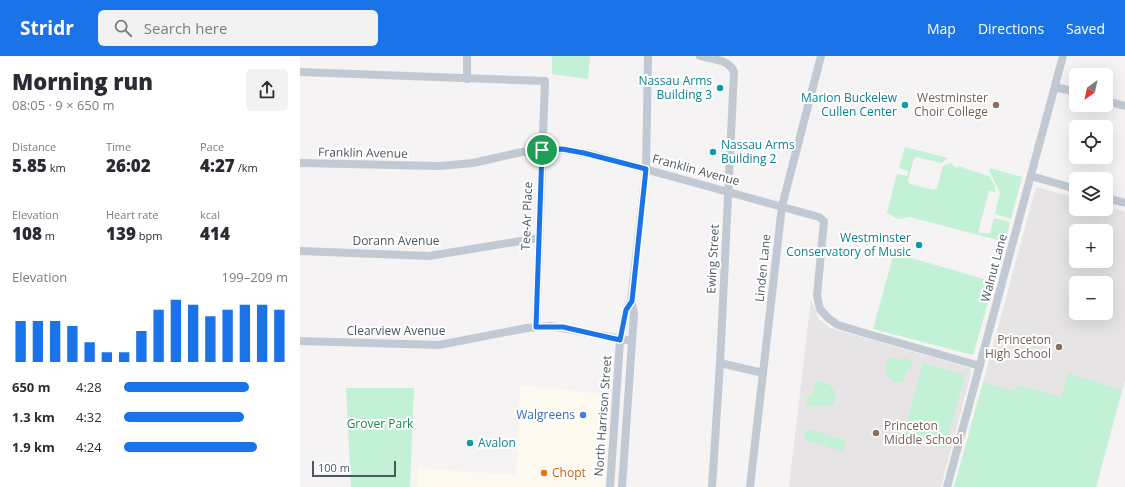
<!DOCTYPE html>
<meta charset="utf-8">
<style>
:root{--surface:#fff;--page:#f2f2f3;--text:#2b2b33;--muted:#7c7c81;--accent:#1a73e8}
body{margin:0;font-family:"Open Sans",sans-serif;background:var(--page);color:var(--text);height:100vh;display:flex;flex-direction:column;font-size:15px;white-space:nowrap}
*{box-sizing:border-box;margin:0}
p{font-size:13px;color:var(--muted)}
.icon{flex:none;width:22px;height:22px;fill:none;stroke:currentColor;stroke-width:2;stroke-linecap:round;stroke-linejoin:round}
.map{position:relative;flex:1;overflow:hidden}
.side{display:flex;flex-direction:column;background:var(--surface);width:300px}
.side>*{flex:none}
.needle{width:26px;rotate:213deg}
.fabs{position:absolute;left:769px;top:12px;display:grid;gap:8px}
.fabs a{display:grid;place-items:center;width:44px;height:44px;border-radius:6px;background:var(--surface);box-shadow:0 4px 16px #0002;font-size:20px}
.scale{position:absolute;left:12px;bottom:10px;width:84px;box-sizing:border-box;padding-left:4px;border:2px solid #4a5661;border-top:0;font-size:11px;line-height:14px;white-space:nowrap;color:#4a5661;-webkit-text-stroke:3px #fff;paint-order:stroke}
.pin{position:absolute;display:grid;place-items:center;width:34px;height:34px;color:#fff;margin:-17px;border:2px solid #fff;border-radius:50%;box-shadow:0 1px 4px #0007}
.round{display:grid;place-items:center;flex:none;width:42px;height:42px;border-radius:6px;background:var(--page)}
.summary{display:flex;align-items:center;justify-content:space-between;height:68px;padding:0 12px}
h1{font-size:22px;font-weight:800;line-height:30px}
.stats{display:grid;grid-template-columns:repeat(3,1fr);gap:6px;height:68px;padding:4px 12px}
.stats div{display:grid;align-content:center}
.stats b{font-size:17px;font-weight:800}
.stats small{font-size:11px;font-weight:400}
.stats p{font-size:11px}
.chart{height:112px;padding:8px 12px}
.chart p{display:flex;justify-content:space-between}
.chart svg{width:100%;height:72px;margin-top:4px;stroke:var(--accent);stroke-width:6}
ul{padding:0 12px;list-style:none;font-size:13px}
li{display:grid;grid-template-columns:64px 48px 1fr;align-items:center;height:30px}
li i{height:10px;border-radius:5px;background:var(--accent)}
header{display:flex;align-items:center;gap:24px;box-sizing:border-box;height:56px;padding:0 20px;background:var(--accent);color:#fff}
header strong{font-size:19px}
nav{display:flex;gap:22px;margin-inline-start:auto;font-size:14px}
.search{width:280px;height:36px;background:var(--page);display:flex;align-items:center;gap:10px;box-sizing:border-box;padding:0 14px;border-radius:6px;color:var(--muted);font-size:15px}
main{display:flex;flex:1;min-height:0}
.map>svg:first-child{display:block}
</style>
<header>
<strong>Stridr</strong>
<div class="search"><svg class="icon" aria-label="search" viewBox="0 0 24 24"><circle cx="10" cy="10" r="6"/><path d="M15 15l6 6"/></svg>Search here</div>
<nav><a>Map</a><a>Directions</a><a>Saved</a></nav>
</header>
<main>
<section class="side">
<div class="summary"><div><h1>Morning run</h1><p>08:05 · 9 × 650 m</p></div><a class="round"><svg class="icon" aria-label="share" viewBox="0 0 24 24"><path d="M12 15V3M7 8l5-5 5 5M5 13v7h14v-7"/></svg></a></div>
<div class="stats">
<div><p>Distance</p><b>5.85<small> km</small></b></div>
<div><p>Time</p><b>26:02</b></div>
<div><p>Pace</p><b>4:27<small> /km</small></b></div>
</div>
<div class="stats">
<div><p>Elevation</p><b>108<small> m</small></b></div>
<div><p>Heart rate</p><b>139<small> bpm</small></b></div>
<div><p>kcal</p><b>414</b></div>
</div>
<div class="chart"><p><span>Elevation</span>199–209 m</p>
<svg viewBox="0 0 160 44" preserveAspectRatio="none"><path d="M5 44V19M15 44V19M25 44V19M35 44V22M45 44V32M55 44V38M65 44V38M75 44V25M85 44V12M95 44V6M105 44V9M115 44V16M125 44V12M135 44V9M145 44V9M155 44V12"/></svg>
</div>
<ul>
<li><b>650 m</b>4:28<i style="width:76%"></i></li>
<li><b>1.3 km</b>4:32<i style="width:73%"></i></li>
<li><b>1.9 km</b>4:24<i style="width:81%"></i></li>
</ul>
</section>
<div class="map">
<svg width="825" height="431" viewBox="0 0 825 431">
<rect width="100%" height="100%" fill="#f5f3f3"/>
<!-- commercial -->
<polygon fill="#fdf9ef" points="220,329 307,338 309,347 304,431 117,431 118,412 216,419"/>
<!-- education -->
<g fill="#e6e4e5" fill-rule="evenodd">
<path d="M736 131 776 142V153H806V150L825 156V324L796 431H655ZM776 175H806V205H776ZM776 227H806V257H776Z"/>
<polygon points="511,244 519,263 530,272 670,312 671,318 641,431 489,431"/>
</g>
<!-- green -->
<g fill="#c3f1d5">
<polygon points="252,0 290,0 288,23 252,18"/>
<polygon points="605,91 648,102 641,107 617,101 614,102 608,124 610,128 634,134 637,132 643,110 651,107 657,113 658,110 689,120 695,130 695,136 689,135 678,177 690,177 694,162 710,166 705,186 610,161 598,163 587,157 597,118 607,120 608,115 599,112"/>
<polygon points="690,112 722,121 711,163 695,158 700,137 689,115"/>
<polygon points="594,197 694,226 673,299 573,273"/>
<path d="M589 301 601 304 606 301 612 305V312L607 314 603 326 596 327C584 321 582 312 589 301Z"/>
<polygon points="623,307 665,319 645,392 603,381"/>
<polygon points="768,317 822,334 796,431 654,431 683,326 715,335 717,329 761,341"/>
<path d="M516 325C532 325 541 338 531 351L521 349 512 351 507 349 506 341 513 338Z"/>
<polygon points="46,332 114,332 110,431 51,431"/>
<polygon points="507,373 526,378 523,389 504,384"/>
<polygon points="527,379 546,384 543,395 524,390"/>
</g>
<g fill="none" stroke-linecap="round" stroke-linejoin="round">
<!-- minor -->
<g stroke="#c1cad2" stroke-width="8">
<path d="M400 0C411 3 429 3 434 16L420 307 412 431"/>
<polyline points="0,16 245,25 236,271"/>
<polyline points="167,23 167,0"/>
<polyline points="755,31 776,36"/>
<polyline points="806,45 825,50"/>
<polyline points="0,107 139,110 173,107 222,96 262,93 294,99 519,161 524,165 517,240 520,253 528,262 538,269 568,278 680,310"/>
<polyline points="731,120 776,133"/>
<polyline points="806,142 825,147"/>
<polyline points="0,195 129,200 239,182"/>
<polyline points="0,285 139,289 227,272 251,270 332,285"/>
<polyline points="420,307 463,317"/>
<polyline points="310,431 320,284 326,254 331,245"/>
<polyline points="322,431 334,257 331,245 346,113 348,0"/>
<polyline points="450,431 482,150 521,0"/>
<polyline points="647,431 763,0"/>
</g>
</g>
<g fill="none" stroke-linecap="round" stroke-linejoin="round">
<!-- route casing -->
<g stroke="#fff" stroke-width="8">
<polygon id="route" points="262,93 284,97 346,113 332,245 326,254 320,284 263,271 236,271 242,94"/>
</g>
<!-- route -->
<use href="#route" stroke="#1a73e8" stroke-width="5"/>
</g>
<!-- markers -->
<g fill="#0f9aa8" stroke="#fff" stroke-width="1.5">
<circle cx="420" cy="32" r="4"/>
<circle cx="605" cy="49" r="4"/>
<circle cx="413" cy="96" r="4"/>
<circle cx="619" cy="189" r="4"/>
<circle cx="170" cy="387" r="4"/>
</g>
<g fill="#8d6e63" stroke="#fff" stroke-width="1.5">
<circle cx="696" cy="49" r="4"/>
<circle cx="759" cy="291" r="4"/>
<circle cx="576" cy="377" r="4"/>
</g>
<circle fill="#3f7fe0" stroke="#fff" stroke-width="1.5" cx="283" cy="359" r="4"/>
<circle fill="#e8710a" stroke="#fff" stroke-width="1.5" cx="244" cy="417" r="4"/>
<g text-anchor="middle" stroke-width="4" stroke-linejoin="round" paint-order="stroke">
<!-- culture labels -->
<g font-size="12" fill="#0d838f" stroke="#fff" text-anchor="end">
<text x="412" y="29">Nassau Arms<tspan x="412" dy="14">Building 3</tspan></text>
<text x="597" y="46">Marion Buckelew<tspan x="597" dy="14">Cullen Center</tspan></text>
<text x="421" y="93" text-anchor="start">Nassau Arms<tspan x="421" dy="14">Building 2</tspan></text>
<text x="611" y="186">Westminster<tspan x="611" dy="14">Conservatory of Music</tspan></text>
<text x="178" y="391" text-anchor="start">Avalon</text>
</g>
<!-- education labels -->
<g font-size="12" fill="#785e54" stroke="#fff" text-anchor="end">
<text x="688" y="46">Westminster<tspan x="688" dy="14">Choir College</tspan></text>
<text x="751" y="288">Princeton<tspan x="751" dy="14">High School</tspan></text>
<text x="584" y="374" text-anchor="start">Princeton<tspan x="584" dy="14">Middle School</tspan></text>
</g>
<!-- street labels -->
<g font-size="12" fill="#4a5661" stroke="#fff">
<text transform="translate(63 97) rotate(1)" y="4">Franklin Avenue</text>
<text transform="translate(396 114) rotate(15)" y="4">Franklin Avenue</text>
<text transform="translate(227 160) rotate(-88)" y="4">Tee-Ar Place</text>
<text x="96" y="189">Dorann Avenue</text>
<text transform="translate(413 203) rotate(-87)" y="4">Ewing Street</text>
<text transform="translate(463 212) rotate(-84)" y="4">Linden Lane</text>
<text transform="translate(694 212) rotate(-75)" y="4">Walnut Lane</text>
<text x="96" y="279">Clearview Avenue</text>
<text transform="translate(303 360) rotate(-86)" y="4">North Harrison Street</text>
</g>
<!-- shop labels -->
<g font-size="12" fill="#366cbe" stroke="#fff" text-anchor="end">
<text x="275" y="363">Walgreens</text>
</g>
<!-- park labels -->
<g font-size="12" fill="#17864f" stroke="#fff">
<text x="80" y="372">Grover Park</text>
</g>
<!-- food labels -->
<g font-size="12" fill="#c56008" stroke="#fff" text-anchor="start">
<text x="252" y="421">Chopt</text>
</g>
</g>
</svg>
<div class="fabs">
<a><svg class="needle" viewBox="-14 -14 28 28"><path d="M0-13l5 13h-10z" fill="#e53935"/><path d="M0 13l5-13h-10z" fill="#7c7c81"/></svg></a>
<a><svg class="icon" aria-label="locate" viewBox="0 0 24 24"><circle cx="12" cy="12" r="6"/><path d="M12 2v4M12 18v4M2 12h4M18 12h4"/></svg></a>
<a><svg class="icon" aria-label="layers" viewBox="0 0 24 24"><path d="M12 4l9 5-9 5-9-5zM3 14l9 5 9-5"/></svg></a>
<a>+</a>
<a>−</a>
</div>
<div class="scale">100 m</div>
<div class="pin" style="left:242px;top:94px;background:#1e9e55"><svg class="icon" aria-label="arrive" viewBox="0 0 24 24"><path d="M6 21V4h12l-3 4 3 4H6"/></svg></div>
</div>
</main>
